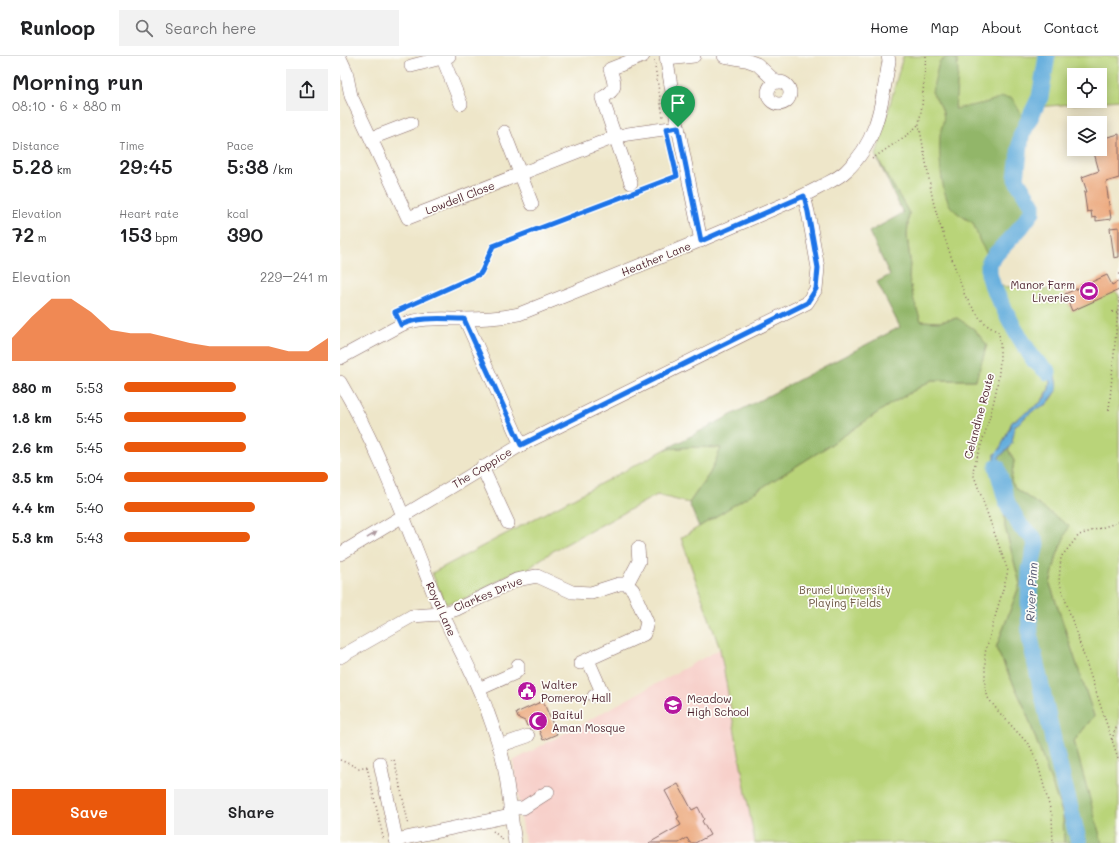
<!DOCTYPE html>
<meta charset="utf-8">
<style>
:root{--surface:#fff;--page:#f2f2f2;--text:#202124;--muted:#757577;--line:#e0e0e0;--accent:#ea580c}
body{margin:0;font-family:Mali,sans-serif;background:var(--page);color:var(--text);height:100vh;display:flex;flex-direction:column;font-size:15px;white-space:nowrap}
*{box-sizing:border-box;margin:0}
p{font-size:13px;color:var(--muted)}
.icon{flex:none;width:22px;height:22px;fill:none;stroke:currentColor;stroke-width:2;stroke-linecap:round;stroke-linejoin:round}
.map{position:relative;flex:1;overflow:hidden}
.panel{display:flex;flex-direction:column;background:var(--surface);width:340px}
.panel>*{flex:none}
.tools{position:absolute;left:727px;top:12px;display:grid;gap:8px}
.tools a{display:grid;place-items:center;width:40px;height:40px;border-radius:0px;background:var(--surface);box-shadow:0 2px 10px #0003;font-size:20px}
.pin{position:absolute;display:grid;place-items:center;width:34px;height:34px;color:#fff;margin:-41px -17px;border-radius:50% 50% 50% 0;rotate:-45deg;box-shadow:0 0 4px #0007}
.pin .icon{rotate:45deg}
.round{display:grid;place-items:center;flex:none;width:42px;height:42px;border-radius:0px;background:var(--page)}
.summary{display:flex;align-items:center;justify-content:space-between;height:68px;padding:0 12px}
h1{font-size:22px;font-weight:600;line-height:30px}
.stats{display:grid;grid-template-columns:repeat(3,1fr);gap:6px;height:68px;padding:4px 12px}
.stats div{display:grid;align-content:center}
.stats b{font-size:20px;font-weight:600}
.stats small{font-size:11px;font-weight:400}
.stats p{font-size:11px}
.chart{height:112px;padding:8px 12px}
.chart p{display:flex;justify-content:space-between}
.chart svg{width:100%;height:72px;margin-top:4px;fill:var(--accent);opacity:.7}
.cta{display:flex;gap:8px;margin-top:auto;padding:8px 12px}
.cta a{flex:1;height:46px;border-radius:0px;background:var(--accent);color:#fff;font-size:16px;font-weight:600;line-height:46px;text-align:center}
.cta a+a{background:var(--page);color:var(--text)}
ul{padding:0 12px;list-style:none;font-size:13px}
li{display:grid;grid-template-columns:64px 48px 1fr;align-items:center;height:30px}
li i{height:10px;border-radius:5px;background:var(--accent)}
header{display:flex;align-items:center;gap:24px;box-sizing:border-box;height:56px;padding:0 20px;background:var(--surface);border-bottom:1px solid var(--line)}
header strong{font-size:19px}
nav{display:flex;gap:22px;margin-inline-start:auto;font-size:14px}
.search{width:280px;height:36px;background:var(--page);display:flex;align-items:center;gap:10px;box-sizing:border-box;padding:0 14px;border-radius:0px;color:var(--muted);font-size:15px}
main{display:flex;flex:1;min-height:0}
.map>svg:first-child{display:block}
</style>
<header>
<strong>Runloop</strong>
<div class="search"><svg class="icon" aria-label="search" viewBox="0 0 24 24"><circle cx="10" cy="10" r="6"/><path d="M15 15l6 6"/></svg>Search here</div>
<nav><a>Home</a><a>Map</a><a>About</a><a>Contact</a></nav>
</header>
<main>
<section class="panel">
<div class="summary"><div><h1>Morning run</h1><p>08:10 · 6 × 880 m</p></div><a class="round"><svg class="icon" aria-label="share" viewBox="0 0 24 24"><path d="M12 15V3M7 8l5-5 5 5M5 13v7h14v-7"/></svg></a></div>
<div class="stats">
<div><p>Distance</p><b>5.28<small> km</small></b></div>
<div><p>Time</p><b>29:45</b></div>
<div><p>Pace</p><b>5:38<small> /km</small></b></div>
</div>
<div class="stats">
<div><p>Elevation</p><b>72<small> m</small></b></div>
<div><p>Heart rate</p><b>153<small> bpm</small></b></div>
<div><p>kcal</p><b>390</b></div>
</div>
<div class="chart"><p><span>Elevation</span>229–241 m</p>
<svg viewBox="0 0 160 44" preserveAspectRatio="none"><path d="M0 44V30L10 17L20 6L30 6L40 14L50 25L60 27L70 27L80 30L90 33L100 35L110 35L120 35L130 35L140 38L150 38L160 30V44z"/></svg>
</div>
<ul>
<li><b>880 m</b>5:53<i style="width:55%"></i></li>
<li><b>1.8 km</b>5:45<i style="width:60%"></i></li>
<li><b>2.6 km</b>5:45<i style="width:60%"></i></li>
<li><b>3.5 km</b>5:04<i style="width:100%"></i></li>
<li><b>4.4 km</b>5:40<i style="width:64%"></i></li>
<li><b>5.3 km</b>5:43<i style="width:62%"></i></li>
</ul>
<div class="cta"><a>Save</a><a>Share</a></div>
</section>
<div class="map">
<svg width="779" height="787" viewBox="0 0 779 787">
<rect width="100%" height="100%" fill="#fdfcf7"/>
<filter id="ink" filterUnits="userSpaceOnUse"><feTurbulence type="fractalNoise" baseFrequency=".025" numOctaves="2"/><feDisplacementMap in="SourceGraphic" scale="8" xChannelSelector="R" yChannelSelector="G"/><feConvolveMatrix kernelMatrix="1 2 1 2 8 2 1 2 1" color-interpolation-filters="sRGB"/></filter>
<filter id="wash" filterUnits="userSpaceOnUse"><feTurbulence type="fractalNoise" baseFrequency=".012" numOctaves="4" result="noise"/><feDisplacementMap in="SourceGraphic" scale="16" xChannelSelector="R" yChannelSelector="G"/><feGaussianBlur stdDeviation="0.9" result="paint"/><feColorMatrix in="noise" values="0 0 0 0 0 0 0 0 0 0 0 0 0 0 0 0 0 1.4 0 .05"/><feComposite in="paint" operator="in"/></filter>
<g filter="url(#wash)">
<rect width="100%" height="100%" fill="#eee6c9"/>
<!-- built -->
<polygon fill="#f7d0ca" points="380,593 414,786 412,787 185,787 173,705"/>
<!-- green -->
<g fill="#b9d479" stroke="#827a52" fill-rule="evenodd">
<path d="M563 0H779V44L697 51 684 82 679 122 694 145 695 157 653 208 652 219 658 230 725 235 726 238 725 239 732 255 775 235 779 239V787H761L734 685 754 660 710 528 717 499 728 470 676 433 671 425 674 405 668 393C672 386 671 375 676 369 680 364 688 359 693 355 697 352 703 351 707 348 729 328 709 312 692 299L709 320 710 325 709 333 700 347 672 366 660 393 655 398 656 423 663 434 665 471 680 528 656 592 684 650 723 759 724 787H415L380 593 341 482 490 389 549 349 592 324H636L617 262 599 266 581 265 574 245 569 222 570 204 567 180 569 157 536 100ZM734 19H760V45H734Z"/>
<polygon points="353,391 382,392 370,417 349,447 317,439 213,495 198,505 189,513 173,516 130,541 105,548 92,517 326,393"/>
</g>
<!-- forest -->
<g fill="#92b669" stroke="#6e6a4a">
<path d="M607 1 617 3 618 17 615 53 645 47 662 41 672 42 683 61 687 75 684 82 679 122 694 145 695 157 653 208 640 186 633 167C625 162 617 158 611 151 600 135 599 97 600 79 601 72 605 64 603 57 602 50 595 42 592 36L599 6Z"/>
<polygon points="536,100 569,157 567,180 570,204 569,222 574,245 581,265 599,266 617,262 634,273 647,289 636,324 592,324 549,349 490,389 359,471 349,447 370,417 381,392 353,391 326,393 560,271 537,226 550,219 529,176 563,157"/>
<polygon points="668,393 674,405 671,425 676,433 729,470 717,499 710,528 754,660 734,685 762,787 724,787 723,759 684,650 656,592 680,528 665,471 662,420 659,413 659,401"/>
</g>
<!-- water -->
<path fill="#65aedd" stroke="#586684" d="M691 298 715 319 717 330V335L707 348 693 355 675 370 672 387 668 393 659 401C659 412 662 422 663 434L654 416 655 398 660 393 672 366 700 347 706 340 709 333 710 325 709 320 693 309Z"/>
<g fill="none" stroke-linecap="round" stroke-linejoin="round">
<!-- river -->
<g stroke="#65aedd" stroke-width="17">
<polyline points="707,0 700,41 681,80 676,123 692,149 692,156 681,171 655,199 649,207 649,218 653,231 675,274 694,304 708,316"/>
<polyline points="657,411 667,447 681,471 693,481 696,488 690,514 689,544 690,582 717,701 739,787"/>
</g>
</g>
<g id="blocks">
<!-- building -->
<g fill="#eba477">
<polygon points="779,78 779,122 766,126 771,163 756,165 756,161 752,162 751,155 747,156 744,136 747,136 742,121 759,115 753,93 760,93 760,83"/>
<polygon points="779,171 779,201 774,202 770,172"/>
<polygon points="767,219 772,229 779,225 779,234 732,255 725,238"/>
<polygon points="203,645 217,678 203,684 196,667 187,670 185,665 178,662 176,657"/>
<polygon points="338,728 352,754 358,751 364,763 362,765 370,779 355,787 350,787 347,782 339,787 309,787 341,769 337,762 339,761 325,735"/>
</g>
</g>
</g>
<g filter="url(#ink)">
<use href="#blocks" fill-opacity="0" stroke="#836562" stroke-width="1"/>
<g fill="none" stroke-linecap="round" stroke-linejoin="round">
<!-- minor casing -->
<g stroke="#836562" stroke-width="14">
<g id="minor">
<polyline points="326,0 338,71 361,185"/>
<polyline points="384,0 406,4 417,8 436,26"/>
<polyline points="0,2 6,15 11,40 68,162 275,81 288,78 338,71"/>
<polyline points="103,3 121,48"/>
<polyline points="327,3 354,0"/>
<polyline points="71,10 109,0"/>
<circle cx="439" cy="37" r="11"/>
<polyline points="164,76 192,148"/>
<polyline points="32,82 71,67"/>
<path d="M291 127 262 42C278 33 275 29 270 13L303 0"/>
<polyline points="125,263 181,389"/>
<path d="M0 302 61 269C80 261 102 263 123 263 142 263 160 262 179 258 259 226 338 195 417 160 438 151 460 142 480 131 489 126 499 122 506 115 538 86 542 45 549 5L548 0"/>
<path d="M0 326C39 392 65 466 93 536 109 577 134 615 148 657 154 674 161 692 164 709 169 735 171 761 175 787"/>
<polyline points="142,411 168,467"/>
<polyline points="0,498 181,389 467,247 476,233 478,212 468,156 464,140"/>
<polyline points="287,528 299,505 298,492"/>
<polyline points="0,601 72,560 101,558 117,553 176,524 197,520 232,536 251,537 279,528 287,528 293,534 307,566 304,578 240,607"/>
<polyline points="248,604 262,636 254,640"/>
<polyline points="139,633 175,617 178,614 178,609"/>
<polyline points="159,690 188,680"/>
<polyline points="40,707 57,787"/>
<polyline points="170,752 183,752 208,736"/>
<polyline points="56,784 170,760"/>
</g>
</g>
<!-- path -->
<g stroke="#836562" stroke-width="1.5" stroke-dasharray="1 3" stroke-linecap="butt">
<path d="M586 0 582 49 579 68 593 145 599 166 625 240 639 261 648 270 658 276C661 283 660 290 660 297 660 337 645 376 633 414L634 420 668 515 645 597V631L648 642 658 655 690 690 698 708 712 760 713 787"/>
<polyline points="314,4 323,61"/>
<polyline points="532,103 570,77 579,68"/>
<polyline points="301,133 337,120"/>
<polyline points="778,218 779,218"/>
<polyline points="772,256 778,256"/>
<polyline points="56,258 55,257 140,218 142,215 153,190 288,138"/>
<polyline points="769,354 779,242"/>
<polyline points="779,466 739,479 721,501 719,525 779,705"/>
<polyline points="772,684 775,673 779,671"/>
<polyline points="0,704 19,712 28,710"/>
<polyline points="51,704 54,703 69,770"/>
<polyline points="27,711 44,785"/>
<polyline points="153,775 163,784"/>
</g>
<!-- minor -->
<use href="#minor" stroke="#fff" stroke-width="13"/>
</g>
<!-- one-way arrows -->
<defs><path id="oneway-solid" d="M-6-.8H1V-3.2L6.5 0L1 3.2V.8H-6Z"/></defs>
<use fill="#ae9aa0" href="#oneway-solid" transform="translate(32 479) rotate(-31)"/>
</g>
<g fill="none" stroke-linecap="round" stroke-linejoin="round" filter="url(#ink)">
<!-- route casing -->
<g stroke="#fff" stroke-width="8">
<path id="route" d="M338 71 361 185 464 140 468 156 478 212 476 233 467 247 181 389 124 263C103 263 80 260 61 269L55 256 140 218 142 215 153 190 337 120 326 73Z"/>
</g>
<!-- route -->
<use href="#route" stroke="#1a73e8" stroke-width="5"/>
</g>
<!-- icons -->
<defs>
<g id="stadium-disc" transform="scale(1)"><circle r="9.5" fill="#b5179e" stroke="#fdfcf7"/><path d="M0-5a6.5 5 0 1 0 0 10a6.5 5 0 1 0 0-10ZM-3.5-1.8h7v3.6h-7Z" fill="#fff"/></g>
<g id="civic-disc" transform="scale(1)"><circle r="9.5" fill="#b5179e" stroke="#fdfcf7"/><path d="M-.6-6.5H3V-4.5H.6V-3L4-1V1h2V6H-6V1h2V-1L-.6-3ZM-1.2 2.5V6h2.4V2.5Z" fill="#fff"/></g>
<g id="school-disc" transform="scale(1)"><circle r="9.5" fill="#b5179e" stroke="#fdfcf7"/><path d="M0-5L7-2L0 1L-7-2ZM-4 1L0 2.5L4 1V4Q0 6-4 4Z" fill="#fff"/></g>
<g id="mosque-disc" transform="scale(1)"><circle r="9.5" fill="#b5179e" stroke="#fdfcf7"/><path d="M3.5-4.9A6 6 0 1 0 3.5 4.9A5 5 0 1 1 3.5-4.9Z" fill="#fff"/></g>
</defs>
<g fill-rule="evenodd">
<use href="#stadium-disc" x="749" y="235"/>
<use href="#civic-disc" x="187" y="635"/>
<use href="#school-disc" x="333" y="649"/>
<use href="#mosque-disc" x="198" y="665"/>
</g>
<g text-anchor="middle" stroke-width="3.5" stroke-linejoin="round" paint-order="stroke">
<!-- street labels -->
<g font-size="11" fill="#4a1f2b" stroke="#fdfcf7">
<text transform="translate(120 142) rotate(-21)" y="4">Lowdell Close</text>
<text transform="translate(316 203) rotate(-22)" y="4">Heather Lane</text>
<text transform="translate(639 360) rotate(-75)" y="4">Celandine Route</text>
<text transform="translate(142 412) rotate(-31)" y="4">The Coppice</text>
<text transform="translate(148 538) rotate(-23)" y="4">Clarkes Drive</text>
<text transform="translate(101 553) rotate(66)" y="4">Royal Lane</text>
</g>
<!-- poi labels -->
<g font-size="11" fill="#4a1f2b" stroke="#fdfcf7" text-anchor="start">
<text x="735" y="233" text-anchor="end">Manor Farm<tspan x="735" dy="13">Liveries</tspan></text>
<text x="201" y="633">Walter<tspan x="201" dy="13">Pomeroy Hall</tspan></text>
<text x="347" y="647">Meadow<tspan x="347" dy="13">High School</tspan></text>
<text x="212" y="663">Baitul<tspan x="212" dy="13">Aman Mosque</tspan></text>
</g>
<!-- park labels -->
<g font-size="11" fill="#6b5542" stroke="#fdfcf7">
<text x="505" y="538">Brunel University<tspan x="505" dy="13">Playing Fields</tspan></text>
</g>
<!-- water labels -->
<g font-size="12" font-style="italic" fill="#555872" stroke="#fdfcf7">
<text transform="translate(692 536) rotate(-87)" y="4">River Pinn</text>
</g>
</g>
</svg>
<div class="tools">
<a><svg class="icon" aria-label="locate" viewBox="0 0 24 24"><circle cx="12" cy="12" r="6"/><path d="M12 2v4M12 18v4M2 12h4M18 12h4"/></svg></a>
<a><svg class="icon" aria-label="layers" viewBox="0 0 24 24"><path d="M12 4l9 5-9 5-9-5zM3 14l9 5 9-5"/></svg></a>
</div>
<div class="pin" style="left:338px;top:71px;background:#1e9e55"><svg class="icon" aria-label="arrive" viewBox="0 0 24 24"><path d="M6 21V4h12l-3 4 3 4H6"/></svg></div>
</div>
</main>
